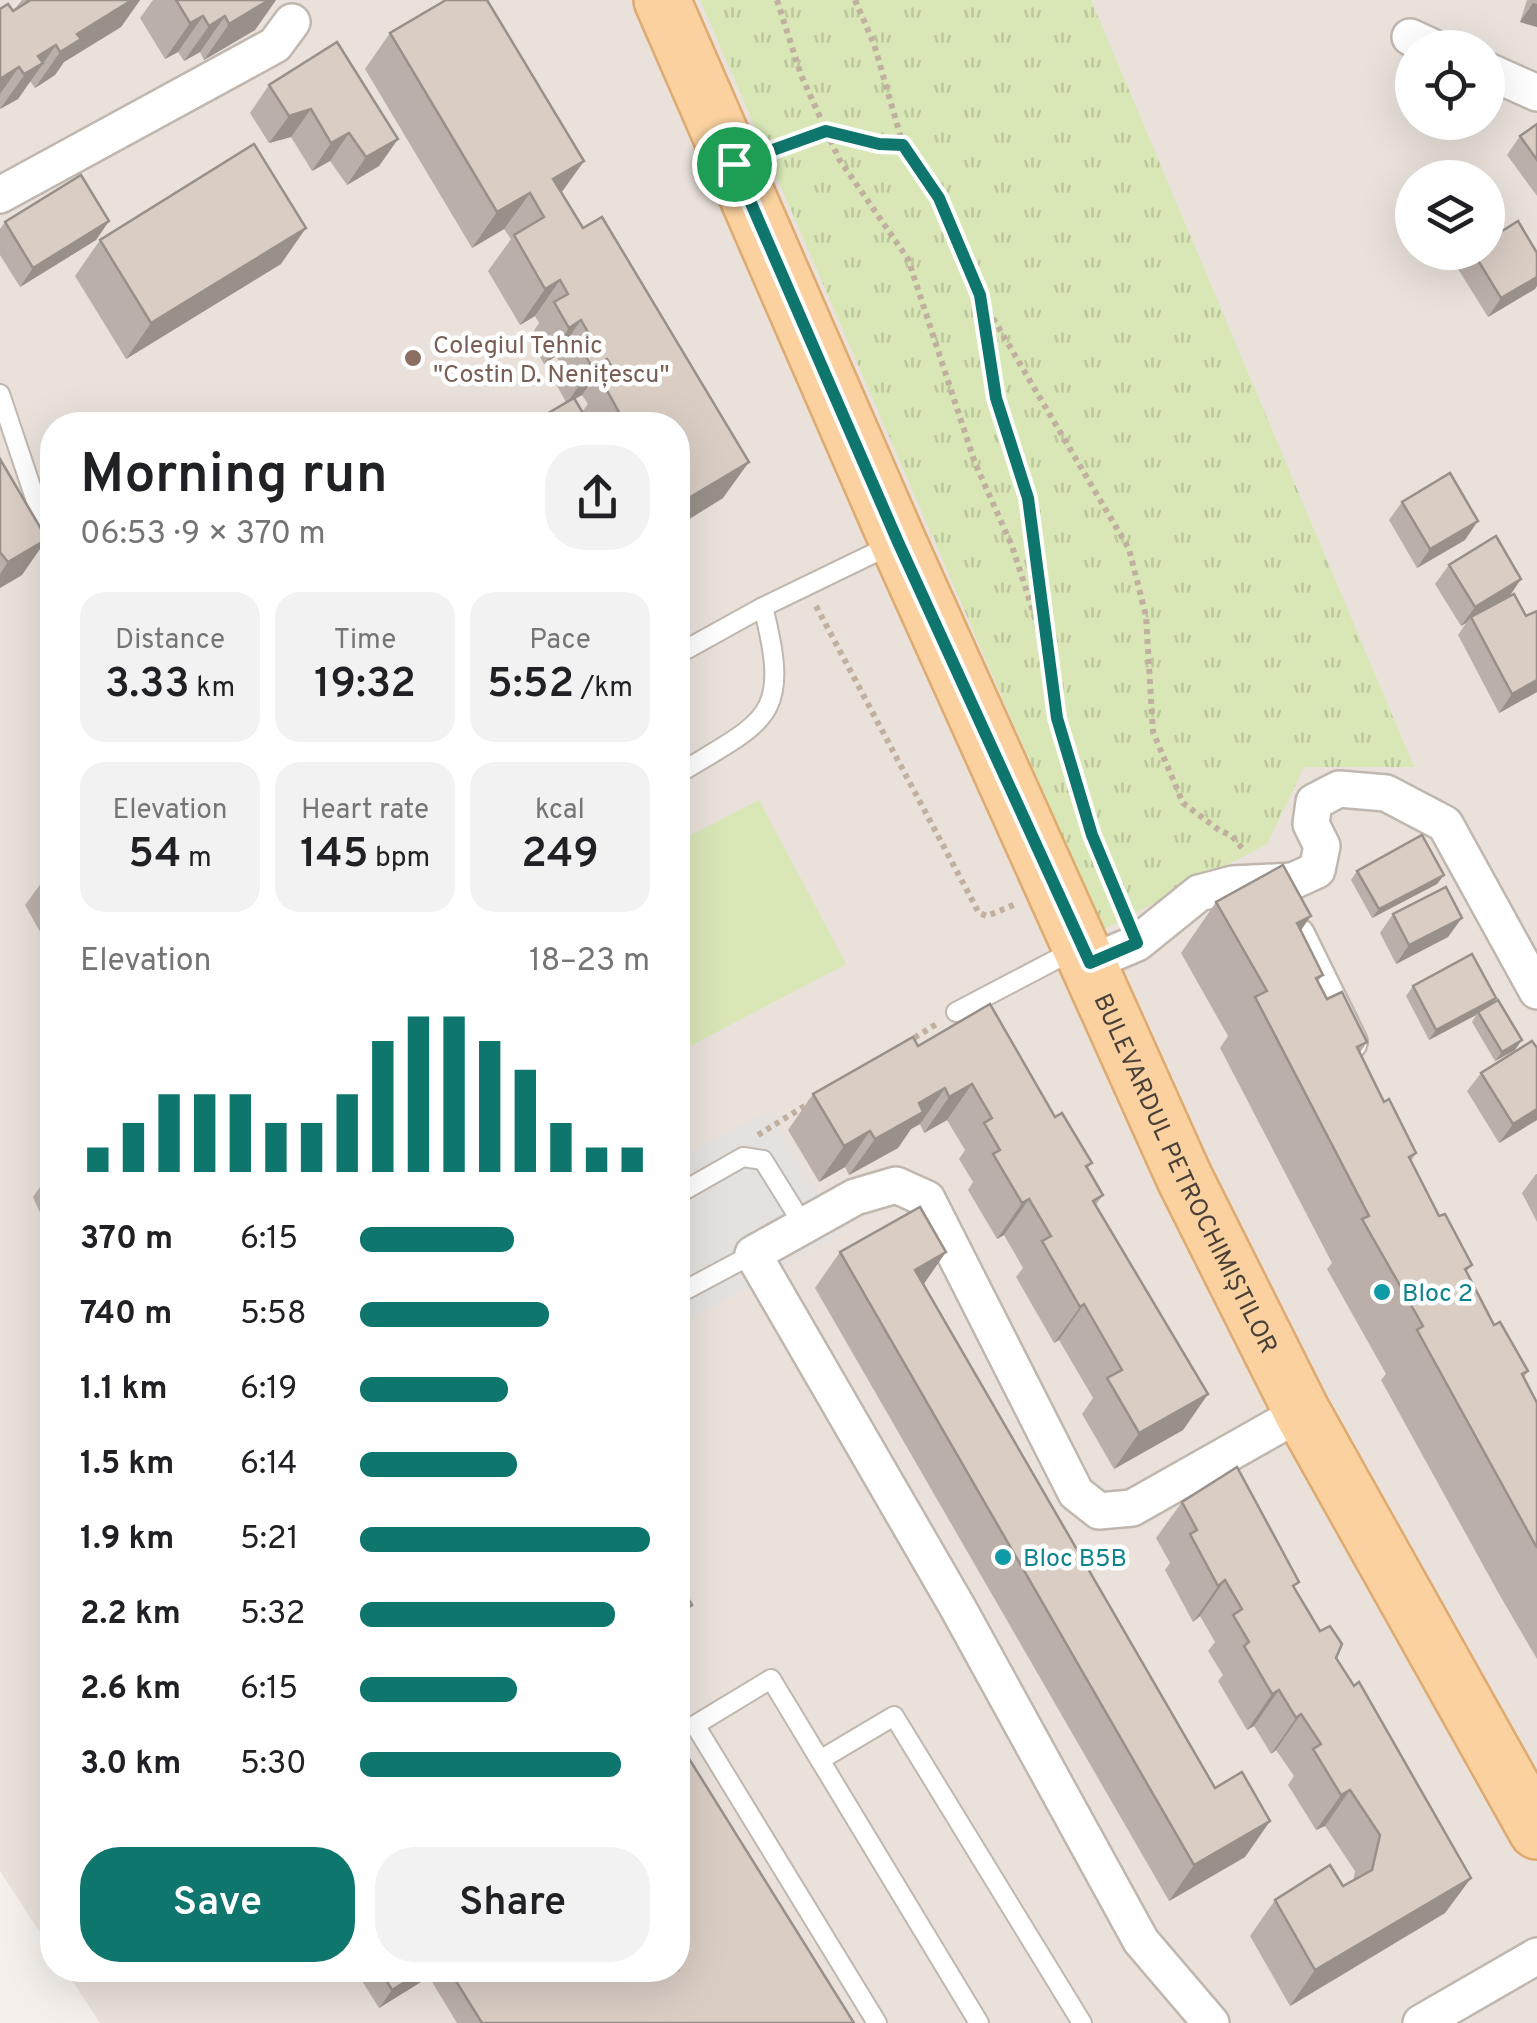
<!DOCTYPE html>
<meta charset="utf-8">
<style>
:root{--surface:#fff;--page:#f2f2f2;--text:#202124;--muted:#757577;--accent:#0f766e}
body{margin:0;font-family:Overpass,sans-serif;background:var(--page);color:var(--text);height:100vh;display:flex;flex-direction:column;font-size:38px;white-space:nowrap}
*{box-sizing:border-box;margin:0}
p{font-size:32px;color:var(--muted)}
.icon{flex:none;width:55px;height:55px;fill:none;stroke:currentColor;stroke-width:2;stroke-linecap:round;stroke-linejoin:round}
.map{position:relative;flex:1;overflow:hidden}
.panel{position:absolute;left:40px;top:412px;width:650px;height:1570px;display:flex;flex-direction:column;background:var(--surface);border-radius:40px;box-shadow:0 10px 40px #0002}
.panel>*{flex:none}
.fabs{position:absolute;left:1395px;top:30px;display:grid;gap:20px}
.fabs a{display:grid;place-items:center;width:110px;height:110px;border-radius:50%;background:var(--surface);box-shadow:0 10px 40px #0002;font-size:50px}
.pin{position:absolute;display:grid;place-items:center;width:85px;height:85px;color:#fff;margin:-42px;border:5px solid #fff;border-radius:50%;box-shadow:0 2px 10px #0007}
.round{display:grid;place-items:center;flex:none;width:105px;height:105px;border-radius:40px;background:var(--page)}
.headline{display:flex;align-items:center;justify-content:space-between;height:170px;padding:0 40px}
h1{font-size:55px;font-weight:600;line-height:75px}
.stats{display:grid;grid-template-columns:repeat(3,1fr);gap:15px;height:170px;padding:10px 40px}
.stats div{display:grid;align-content:center;border-radius:25px;background:var(--page);text-align:center}
.stats b{font-size:42px;font-weight:600}
.stats small{font-size:28px;font-weight:400}
.stats p{font-size:28px}
.chart{height:280px;padding:20px 40px}
.chart p{display:flex;justify-content:space-between}
.chart svg{width:100%;height:180px;margin-top:10px;stroke:var(--accent);stroke-width:6}
.cta{display:flex;gap:20px;margin-top:auto;padding:20px 40px}
.cta a{flex:1;height:115px;border-radius:40px;background:var(--accent);color:#fff;font-size:40px;font-weight:600;line-height:115px;text-align:center}
.cta a+a{background:var(--page);color:var(--text)}
ul{padding:0 40px;list-style:none;font-size:32px}
li{display:grid;grid-template-columns:160px 120px 1fr;align-items:center;height:75px}
li i{height:25px;border-radius:12px;background:var(--accent)}
.map>svg:first-child{display:block}
</style>
<div class="map">
<svg width="1537" height="2023" viewBox="0 0 1537 2023">
<defs>
<pattern id="park-tufts" width="24" height="20" patternUnits="userSpaceOnUse" patternTransform="scale(2.5)"><rect width="24" height="20" fill="#d9e7b6"/><path d="M3 7l-1-3M5 7V3M7 7l1-3M15 17l-1-3M17 17v-4M19 17l1-3" fill="none" stroke="#bcc79d"/></pattern>
</defs>
<rect width="100%" height="100%" fill="#f5f0eb"/>
<!-- residential -->
<path fill="#e9e1da" fill-rule="evenodd" d="M0 0H1537V2023H100L65 1970H678V425H52V1951L0 1871ZM1412 48H1488V122H1412ZM1412 178H1488V252H1412Z"/>
<!-- green -->
<polygon fill="#d9e7b6" points="759,800 846,964 690,1046 678,1023 678,842"/>
<!-- park -->
<polygon fill="url(#park-tufts)" points="700,0 1091,0 1414,767 1304,767 1267,844 1103,930"/>
<!-- parking -->
<polygon fill="#e4e1df" points="770,1109 841,1234 678,1326 678,1160"/>
<g fill="none" stroke-linecap="round" stroke-linejoin="round">
<!-- lane casing -->
<g stroke="#c0b7ae" stroke-width="22">
<g id="lane">
<polyline points="0,394 52,549"/>
<polyline points="678,654 763,607 893,544"/>
<path d="M678 774C766 720 792 719 763 607"/>
<polyline points="956,1012 1059,958"/>
<polyline points="678,1194 743,1157 763,1160 804,1226"/>
<polyline points="678,1294 753,1254"/>
<polyline points="820,1760 979,2023"/>
<polyline points="877,2023 695,1725 771,1679 820,1760 894,1716 1082,2023"/>
</g>
</g>
<!-- street casing -->
<g stroke="#c0b7ae" stroke-width="40">
<g id="street">
<polyline points="1410,37 1434,48"/>
<polyline points="1488,71 1537,93"/>
<polyline points="0,195 275,45 292,22"/>
<polyline points="1297,936 1349,1042"/>
<polyline points="1090,963 1137,943 1199,893 1233,884 1293,881 1317,870 1322,846 1311,824 1314,802 1339,789 1386,793 1445,824 1537,991"/>
<polyline points="1211,2023 1141,1941 958,1608 753,1254 855,1197 896,1185 927,1199 1076,1493 1099,1511 1132,1508 1302,1412"/>
<polyline points="1421,2023 1537,1956"/>
</g>
</g>
<!-- primary casing -->
<g stroke="#dfaa6f" stroke-width="60">
<g id="primary">
<path id="s1" d="M662 0 898 542 1185 1179 1302 1412 1537 1831"/>
</g>
</g>
<!-- path -->
<g stroke="#c1b0a0" stroke-width="6" stroke-dasharray="5 5" stroke-linecap="butt">
<polyline points="777,0 801,75 839,159 908,259 975,463 1012,546 1043,642"/>
<polyline points="855,0 874,44 903,145 939,198 980,295 996,398 1028,498 1057,718 1093,835 1126,913"/>
<polyline points="775,149 826,131 879,145 903,145"/>
<polyline points="983,301 1129,549 1146,616 1153,732 1183,803 1219,830 1232,836 1243,849"/>
<polyline points="816,606 979,913 987,916 1016,904"/>
<polyline points="906,1043 938,1023"/>
<polyline points="758,1135 811,1102"/>
</g>
<!-- lane -->
<use href="#lane" stroke="#fff" stroke-width="18"/>
<!-- street -->
<use href="#street" stroke="#fff" stroke-width="35"/>
<!-- primary -->
<use href="#primary" stroke="#fad19f" stroke-width="55"/>
</g>
<!-- wall -->
<g fill="#bbb0a9" fill-rule="evenodd">
<polygon points="22,0 140,0 121,27 64,62 55,75 35,88 30,81 18,99 0,109 0,9 13,11"/>
<polygon points="153,0 276,0 255,30 204,60 200,52 184,61 178,52 165,59 140,18"/>
<polygon points="1527,0 1537,0 1537,27 1520,22"/>
<path d="M390 33 584 161 562 192 723 498 678 526V425H528L566 402 552 377 561 364 556 356 544 364 529 338 539 323 535 316 520 325 488 271 511 239 504 229 472 248 365 69ZM582 395 588 404 582 412 575 399Z"/>
<polygon points="269,85 398,139 379,166 347,185 330,161 312,171 291,137 269,143 250,113"/>
<polygon points="1537,124 1537,196 1507,155 1520,136"/>
<polygon points="109,221 96,240 20,287 0,255 0,229 5,222"/>
<polygon points="100,240 281,264 126,359 75,276"/>
<polygon points="1469,252 1488,252 1535,289 1488,317 1458,269"/>
<polygon points="0,459 22,575 0,588"/>
<polygon points="1402,502 1465,540 1417,568 1389,520"/>
<polygon points="1449,565 1521,579 1509,597 1526,616 1537,611 1537,692 1499,713 1458,635 1466,623 1461,626 1435,584"/>
<polygon points="1357,871 1444,875 1437,884 1372,918 1351,880"/>
<polygon points="52,873 52,953 25,905 45,878"/>
<polygon points="1216,902 1300,931 1323,975 1318,981 1327,999 1367,1042 1360,1053 1384,1102 1416,1153 1411,1161 1439,1216 1472,1265 1466,1272 1494,1325 1528,1371 1524,1377 1537,1403 1537,1659 1499,1594 1381,1380 1386,1374 1327,1269 1332,1263 1220,1048 1228,1036 1181,953"/>
<polygon points="1393,914 1448,937 1396,964 1380,933"/>
<polygon points="1413,986 1492,1004 1515,1050 1495,1061 1472,1022 1476,1015 1429,1040 1406,996"/>
<polygon points="918,1046 1055,1117 1092,1163 1087,1169 1103,1195 1095,1206 1208,1394 1183,1430 1114,1469 1082,1414 1093,1398 1059,1340 1054,1343 1016,1277 1023,1268 1004,1235 997,1239 968,1190 973,1182 959,1159 965,1150 947,1120 924,1133 920,1124 911,1129 898,1148 849,1175 845,1167 819,1182 788,1130 813,1094"/>
<polygon points="1481,1073 1537,1120 1499,1143 1467,1091"/>
<polygon points="52,1170 52,1240 33,1197"/>
<polygon points="1536,1174 1537,1174 1537,1222 1522,1193"/>
<polygon points="840,1252 924,1284 1215,1788 1270,1821 1245,1857 1169,1901 815,1288"/>
<polygon points="1182,1502 1294,1589 1471,1878 1445,1913 1290,2006 1250,1936 1275,1900 1343,1886 1353,1881 1355,1871 1325,1826 1316,1830 1288,1785 1294,1776 1276,1750 1271,1754 1254,1726 1247,1730 1218,1681 1223,1675 1208,1651 1215,1642 1200,1616 1193,1622 1165,1570 1170,1563 1156,1538"/>
<polygon points="355,1970 678,1970 854,2023 457,2023 429,1977 379,2008"/>
</g>
<!-- shaded-wall -->
<g fill="#989089">
<polygon points="132,0 140,0 121,27 64,62 55,75 35,88 60,52 77,34"/>
<polygon points="269,0 276,0 255,30 204,60 229,24"/>
<polygon points="1533,3 1537,4 1537,27 1520,22"/>
<polygon points="203,16 178,52 165,59 190,23"/>
<polygon points="225,16 200,52 184,61 209,26"/>
<polygon points="56,45 18,99 0,109 38,56"/>
<polygon points="19,67 0,94 0,79"/>
<polygon points="311,109 291,137 269,143 289,116"/>
<polygon points="349,133 330,161 312,171 331,143"/>
<polygon points="398,139 379,166 347,185 366,157"/>
<polygon points="584,161 558,197 553,179"/>
<polygon points="530,193 504,229 472,248 497,212"/>
<polygon points="109,221 96,240 20,287 33,268"/>
<polygon points="306,228 281,264 126,359 151,323"/>
<polygon points="1537,277 1537,286 1535,289 1488,317 1501,298"/>
<polygon points="560,280 535,316 520,325 545,289"/>
<polygon points="581,320 556,356 544,364 569,328"/>
<polygon points="607,359 582,395 567,403 592,367"/>
<polygon points="749,462 723,498 678,526 678,513 687,499"/>
<polygon points="1478,521 1465,540 1417,568 1430,549"/>
<polygon points="47,539 22,575 0,588 0,574 8,562"/>
<polygon points="1521,579 1508,598 1471,617 1466,623 1461,626 1475,607"/>
<polygon points="1537,680 1537,692 1499,713 1512,694"/>
<polygon points="1444,875 1437,884 1372,918 1379,909"/>
<polygon points="1311,916 1276,966 1297,923"/>
<polygon points="1462,918 1448,937 1396,964 1409,945"/>
<polygon points="1496,998 1489,1008 1478,1012 1476,1015 1429,1040 1436,1030"/>
<polygon points="1522,1040 1515,1050 1495,1061 1502,1052"/>
<polygon points="972,1084 947,1120 924,1133 949,1097"/>
<polygon points="945,1088 920,1124 911,1129 898,1148 849,1175 875,1139 919,1103"/>
<polygon points="1537,1109 1537,1120 1499,1143 1513,1124"/>
<polygon points="870,1131 845,1167 819,1182 844,1146"/>
<polygon points="1029,1199 1004,1235 997,1239 1022,1203"/>
<polygon points="946,1252 921,1288 915,1270"/>
<polygon points="1084,1304 1059,1340 1054,1343 1080,1307"/>
<polygon points="1208,1394 1183,1430 1114,1469 1139,1433"/>
<polygon points="1225,1580 1200,1616 1193,1622 1218,1586"/>
<polygon points="692,1605 679,1624 678,1625 678,1614"/>
<polygon points="1279,1690 1254,1726 1247,1730 1272,1694"/>
<polygon points="1301,1714 1276,1750 1271,1754 1296,1718"/>
<polygon points="1350,1790 1325,1826 1316,1830 1341,1795"/>
<polygon points="1270,1821 1245,1857 1169,1901 1194,1865"/>
<polygon points="1471,1878 1445,1913 1290,2006 1315,1970"/>
<polygon points="424,1970 434,1970 429,1977 379,2008 392,1990"/>
</g>
<!-- building -->
<g fill="#d9cdc4" stroke="#989089" stroke-width="2.5">
<polygon points="28,0 132,0 77,34 81,39 60,52 56,45 38,56 43,63 24,74 19,67 0,79 0,9 8,4 13,11 29,1"/>
<polygon points="176,0 269,0 229,24 225,16 209,26 203,16 190,23"/>
<polygon points="446,0 487,0 584,161 553,179 583,228 602,217 749,462 687,499 678,482 678,425 626,425 603,383 617,375 607,359 592,367 577,341 589,334 581,320 569,328 554,302 568,294 560,280 545,289 514,235 544,217 530,193 497,212 390,33"/>
<polygon points="337,42 398,139 366,157 349,133 331,143 311,109 289,116 269,85"/>
<polygon points="1537,124 1537,160 1520,136"/>
<polygon points="254,144 306,228 151,323 100,240"/>
<polygon points="81,175 109,221 33,268 5,222"/>
<polygon points="1495,221 1501,231 1488,240 1488,225"/>
<polygon points="1518,221 1537,253 1537,277 1501,298 1473,252 1488,252 1488,240"/>
<polygon points="574,398 590,425 528,425"/>
<polygon points="0,459 47,539 8,562 0,552"/>
<polygon points="1450,473 1478,521 1430,549 1402,502"/>
<polygon points="1496,536 1521,579 1475,607 1449,565"/>
<polygon points="1514,594 1526,616 1537,611 1537,680 1512,694 1471,617"/>
<polygon points="1422,835 1444,875 1379,909 1357,871"/>
<polygon points="1283,865 1311,916 1297,923 1323,975 1316,978 1327,999 1342,992 1367,1042 1357,1047 1384,1102 1389,1099 1416,1153 1409,1157 1439,1216 1445,1214 1472,1265 1465,1269 1494,1325 1500,1322 1528,1371 1522,1374 1537,1403 1537,1548 1417,1330 1423,1326 1362,1219 1369,1216 1255,997 1267,991 1216,902"/>
<polygon points="52,873 52,892 45,878"/>
<polygon points="1446,887 1462,918 1409,945 1393,914"/>
<polygon points="1472,954 1496,998 1436,1030 1413,986"/>
<polygon points="1498,1000 1522,1040 1502,1052 1478,1012"/>
<polygon points="990,1004 1055,1117 1062,1113 1092,1163 1086,1166 1103,1195 1093,1201 1208,1394 1139,1433 1107,1378 1122,1370 1084,1304 1080,1307 1042,1241 1051,1236 1029,1199 1022,1203 993,1154 1000,1150 984,1123 992,1118 972,1084 949,1097 945,1088 919,1103 923,1112 875,1139 870,1131 844,1146 813,1094 913,1037 918,1046"/>
<polygon points="1532,1041 1537,1048 1537,1109 1513,1124 1481,1073"/>
<polygon points="920,1207 946,1252 915,1270 1215,1788 1242,1772 1270,1821 1194,1865 840,1252"/>
<polygon points="1237,1467 1299,1582 1293,1586 1320,1631 1330,1626 1342,1644 1336,1658 1354,1686 1359,1682 1471,1878 1315,1970 1275,1900 1330,1865 1343,1886 1372,1870 1380,1835 1350,1790 1341,1795 1313,1749 1321,1744 1301,1714 1296,1718 1279,1690 1272,1694 1244,1646 1249,1642 1233,1615 1242,1609 1225,1580 1218,1586 1190,1534 1197,1530 1182,1502"/>
<polygon points="678,1580 692,1605 678,1614"/>
<polygon points="678,1741 854,2023 482,2023 449,1970 678,1970"/>
<polygon points="380,1970 424,1970 392,1990"/>
</g>
<g fill="none" stroke-linecap="round" stroke-linejoin="round">
<!-- route casing -->
<g stroke="#fff" stroke-width="20">
<polygon id="route" points="826,131 879,144 903,145 939,198 980,295 996,398 1028,498 1057,718 1092,835 1137,943 1090,963 898,542 734,164"/>
</g>
<!-- route -->
<use href="#route" stroke="#0f766e" stroke-width="12"/>
</g>
<!-- markers -->
<circle fill="#8d6e63" stroke="#fff" stroke-width="4" cx="413" cy="358" r="10"/>
<g fill="#0f9aa8" stroke="#fff" stroke-width="4">
<circle cx="1382" cy="1292" r="10"/>
<circle cx="1003" cy="1557" r="10"/>
</g>
<g text-anchor="middle" stroke-width="9" stroke-linejoin="round" paint-order="stroke">
<!-- education labels -->
<g font-size="25" fill="#785e54" stroke="#fff" text-anchor="start">
<text x="433" y="353">Colegiul Tehnic<tspan x="433" dy="29">"Costin D. Nenițescu"</tspan></text>
</g>
<!-- street labels -->
<g font-size="25" fill="#494039" stroke="#fff">
<text dy="9" stroke="none"><textPath href="#s1" startOffset="1285">BULEVARDUL PETROCHIMIȘTILOR</textPath></text>
</g>
<!-- culture labels -->
<g font-size="25" fill="#0d838f" stroke="#fff" text-anchor="start">
<text x="1402" y="1301">Bloc 2</text>
<text x="1023" y="1566">Bloc B5B</text>
</g>
</g>
</svg>
<div class="fabs">
<a><svg class="icon" aria-label="locate" viewBox="0 0 24 24"><circle cx="12" cy="12" r="6"/><path d="M12 2v4M12 18v4M2 12h4M18 12h4"/></svg></a>
<a><svg class="icon" aria-label="layers" viewBox="0 0 24 24"><path d="M12 4l9 5-9 5-9-5zM3 14l9 5 9-5"/></svg></a>
</div>
<div class="pin" style="left:734px;top:164px;background:#1e9e55"><svg class="icon" aria-label="arrive" viewBox="0 0 24 24"><path d="M6 21V4h12l-3 4 3 4H6"/></svg></div>
<section class="panel">
<div class="headline"><div><h1>Morning run</h1><p>06:53 · 9 × 370 m</p></div><a class="round"><svg class="icon" aria-label="share" viewBox="0 0 24 24"><path d="M12 15V3M7 8l5-5 5 5M5 13v7h14v-7"/></svg></a></div>
<div class="stats">
<div><p>Distance</p><b>3.33<small> km</small></b></div>
<div><p>Time</p><b>19:32</b></div>
<div><p>Pace</p><b>5:52<small> /km</small></b></div>
</div>
<div class="stats">
<div><p>Elevation</p><b>54<small> m</small></b></div>
<div><p>Heart rate</p><b>145<small> bpm</small></b></div>
<div><p>kcal</p><b>249</b></div>
</div>
<div class="chart"><p><span>Elevation</span>18–23 m</p>
<svg viewBox="0 0 160 44" preserveAspectRatio="none"><path d="M5 44V38M15 44V32M25 44V25M35 44V25M45 44V25M55 44V32M65 44V32M75 44V25M85 44V12M95 44V6M105 44V6M115 44V12M125 44V19M135 44V32M145 44V38M155 44V38"/></svg>
</div>
<ul>
<li><b>370 m</b>6:15<i style="width:53%"></i></li>
<li><b>740 m</b>5:58<i style="width:65%"></i></li>
<li><b>1.1 km</b>6:19<i style="width:51%"></i></li>
<li><b>1.5 km</b>6:14<i style="width:54%"></i></li>
<li><b>1.9 km</b>5:21<i style="width:100%"></i></li>
<li><b>2.2 km</b>5:32<i style="width:88%"></i></li>
<li><b>2.6 km</b>6:15<i style="width:54%"></i></li>
<li><b>3.0 km</b>5:30<i style="width:90%"></i></li>
</ul>
<div class="cta"><a>Save</a><a>Share</a></div>
</section>
</div>
